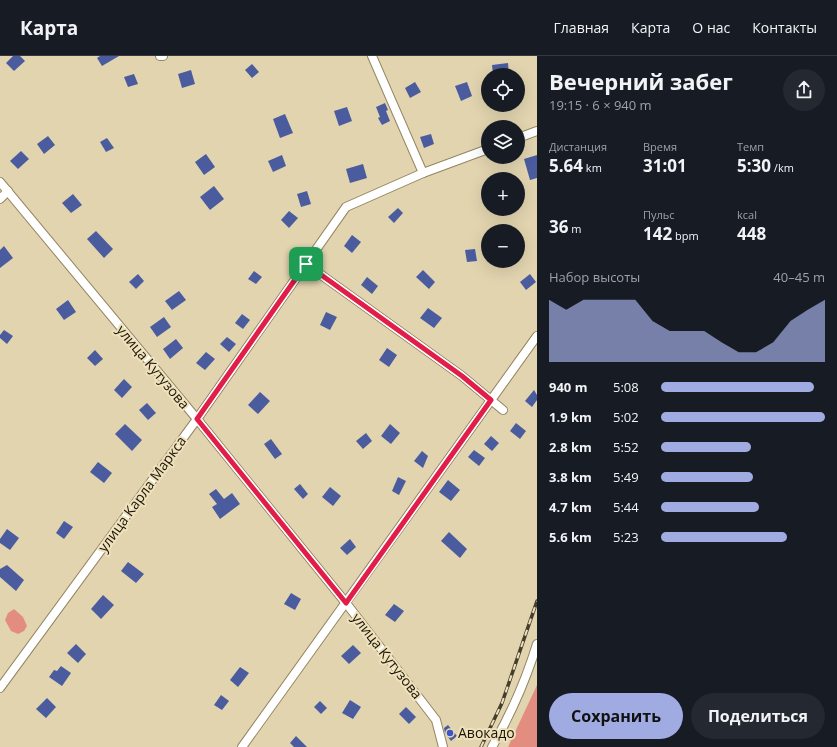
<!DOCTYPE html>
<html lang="ru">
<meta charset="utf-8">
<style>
:root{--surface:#171b24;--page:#242831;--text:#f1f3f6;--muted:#9ea1a6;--line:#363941;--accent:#a0abe1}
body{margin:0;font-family:"Open Sans",sans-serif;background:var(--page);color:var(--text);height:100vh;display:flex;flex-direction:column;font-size:15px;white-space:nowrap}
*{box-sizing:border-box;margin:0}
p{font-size:13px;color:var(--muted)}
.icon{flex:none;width:22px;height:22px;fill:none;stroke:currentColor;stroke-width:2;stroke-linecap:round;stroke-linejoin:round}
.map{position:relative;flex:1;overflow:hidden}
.panel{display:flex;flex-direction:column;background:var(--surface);width:300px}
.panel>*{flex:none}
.buttons{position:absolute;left:481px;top:12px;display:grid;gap:8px}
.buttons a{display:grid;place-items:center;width:44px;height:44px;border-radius:50%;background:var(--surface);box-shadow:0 4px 16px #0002;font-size:20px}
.pin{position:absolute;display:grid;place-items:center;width:34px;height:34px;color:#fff;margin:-17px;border-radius:8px;box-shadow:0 2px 6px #0006}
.round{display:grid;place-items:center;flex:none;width:42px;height:42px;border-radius:21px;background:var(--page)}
.overview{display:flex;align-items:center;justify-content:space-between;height:68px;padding:0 12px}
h1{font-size:22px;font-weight:700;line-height:30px}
.metrics{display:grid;grid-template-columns:repeat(3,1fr);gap:6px;height:68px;padding:4px 12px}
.metrics div{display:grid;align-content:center}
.metrics b{font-size:17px;font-weight:700}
.metrics small{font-size:11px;font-weight:400}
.metrics p{font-size:11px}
.chart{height:112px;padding:8px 12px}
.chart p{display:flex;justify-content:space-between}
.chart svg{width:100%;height:72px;margin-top:4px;fill:var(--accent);opacity:.7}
.cta{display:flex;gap:8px;margin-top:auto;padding:8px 12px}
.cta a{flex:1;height:46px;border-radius:24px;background:var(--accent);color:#111;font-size:16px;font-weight:700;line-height:46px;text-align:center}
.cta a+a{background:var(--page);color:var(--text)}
ul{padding:0 12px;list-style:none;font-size:13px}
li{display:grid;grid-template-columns:64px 48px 1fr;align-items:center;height:30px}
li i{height:10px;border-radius:5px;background:var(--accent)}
header{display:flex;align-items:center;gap:24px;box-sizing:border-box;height:56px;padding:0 20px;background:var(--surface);border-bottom:1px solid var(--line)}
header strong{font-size:19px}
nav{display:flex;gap:22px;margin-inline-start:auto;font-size:14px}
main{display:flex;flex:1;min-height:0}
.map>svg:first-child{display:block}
</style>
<header>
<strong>Карта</strong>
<nav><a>Главная</a><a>Карта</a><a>О нас</a><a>Контакты</a></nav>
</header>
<main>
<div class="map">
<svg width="537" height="691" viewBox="0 0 537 691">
<rect width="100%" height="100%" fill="#e2d4af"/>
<!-- green -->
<g fill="#e28d7f">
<polygon points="14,553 23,561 27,570 24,575 18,578 11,575 5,564 8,557"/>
<polygon points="537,629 537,691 508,691"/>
</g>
<!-- building -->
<g fill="#4a5c9e">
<polygon points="13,0 20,0 25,5 14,15 6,7"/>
<polygon points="100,0 119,0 102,10 97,2"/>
<polygon points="508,7 509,19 493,19 492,9"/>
<polygon points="252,8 259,16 252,22 245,14"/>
<polygon points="191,14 195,28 182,32 178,18"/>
<polygon points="134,18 138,28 128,31 124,21"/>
<polygon points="415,26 421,36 410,42 405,32"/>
<polygon points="467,26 472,40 461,45 455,30"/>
<polygon points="385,47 388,54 386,55 390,65 382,69 378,62 380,61 376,51"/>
<polygon points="347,51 352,65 339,70 334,55"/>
<polygon points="285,58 293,77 280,82 273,63"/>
<polygon points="431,78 434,88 424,92 420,81"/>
<polygon points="48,80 55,89 44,98 37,88"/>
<polygon points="107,82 114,92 106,96 100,86"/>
<polygon points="21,95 29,103 18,113 10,105"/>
<polygon points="206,98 215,111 204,119 195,106"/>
<polygon points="282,99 286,110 273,116 268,105"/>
<polygon points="537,99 537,122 530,124 524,103"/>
<polygon points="363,108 367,122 350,127 346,113"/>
<polygon points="214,130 224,143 210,154 200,141"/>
<polygon points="307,135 311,148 301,151 297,138"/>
<polygon points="73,138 82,149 71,157 62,147"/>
<polygon points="398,152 403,157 394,167 388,161"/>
<polygon points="289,155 298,162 289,172 281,164"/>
<polygon points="96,175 113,193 104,202 87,183"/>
<polygon points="352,179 361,186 352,197 344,190"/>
<polygon points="4,190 13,202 0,212 0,194"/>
<polygon points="475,193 477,205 467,206 465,194"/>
<polygon points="423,214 435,226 429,233 416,221"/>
<polygon points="254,215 262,221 256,228 248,223"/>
<polygon points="138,218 144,225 136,233 129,226"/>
<polygon points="530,218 536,226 526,234 520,226"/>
<polygon points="367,221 378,230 372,238 361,229"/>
<polygon points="179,235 186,244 172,254 165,245"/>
<polygon points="68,244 76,256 64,264 56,253"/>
<polygon points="428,252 442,262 434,272 420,262"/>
<polygon points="326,256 337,261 330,274 320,269"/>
<polygon points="242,258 250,264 243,273 235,267"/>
<polygon points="164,261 171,271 157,281 150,271"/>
<polygon points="4,274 13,280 7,288 0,282 0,279"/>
<polygon points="227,281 236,288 229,296 220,288"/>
<polygon points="176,283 183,292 170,303 163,293"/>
<polygon points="387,292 397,299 389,311 379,304"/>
<polygon points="95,294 103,303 95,310 87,302"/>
<polygon points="206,296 215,303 205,314 196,307"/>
<polygon points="124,323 132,331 122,342 114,334"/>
<polygon points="534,334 537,339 537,344 532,351 525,345"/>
<polygon points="260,336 270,345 258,358 248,349"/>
<polygon points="147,347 156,357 148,364 139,354"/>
<polygon points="516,367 526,375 520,383 510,375"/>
<polygon points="125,368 142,384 132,395 115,378"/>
<polygon points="390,368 400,377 391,388 381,380"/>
<polygon points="366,377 372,385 363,393 356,385"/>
<polygon points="491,380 499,387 492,395 484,388"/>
<polygon points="271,383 282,398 275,403 264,388"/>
<polygon points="474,394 485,402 479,410 468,401"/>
<polygon points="422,395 428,400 423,412 414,405"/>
<polygon points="98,406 112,417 104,427 90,416"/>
<polygon points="398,421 406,425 399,439 392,435"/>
<polygon points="448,424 460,434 451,445 439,436"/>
<polygon points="300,428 308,438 303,443 294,433"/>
<polygon points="330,431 341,440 333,450 322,441"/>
<polygon points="216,433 224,443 232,437 240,448 220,463 212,451 217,448 209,438"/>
<polygon points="64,465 73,471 64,483 56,477"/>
<polygon points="7,473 19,482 10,494 0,487 0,483"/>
<polygon points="449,476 467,493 460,502 441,485"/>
<polygon points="350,483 356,491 347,499 340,492"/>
<polygon points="128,506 144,518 136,527 121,515"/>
<polygon points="7,509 24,524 16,535 0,521 0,513"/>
<polygon points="291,537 301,543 295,554 284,548"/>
<polygon points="103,539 114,549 101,563 91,553"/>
<polygon points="394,548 404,555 395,566 385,559"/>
<polygon points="76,588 86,598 78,607 67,597"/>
<polygon points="353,589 361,597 349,608 341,600"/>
<polygon points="61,610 71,617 62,630 49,621 54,614 57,615"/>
<polygon points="240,611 249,617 238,631 230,624"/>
<polygon points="221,639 229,645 222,654 214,649"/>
<polygon points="47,642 56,651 46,662 36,653"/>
<polygon points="350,644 361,651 353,663 342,657"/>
<polygon points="320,645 327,652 321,658 314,651"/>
<polygon points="406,651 416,661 409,668 399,658"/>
<polygon points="448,669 457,680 451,685 445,677 444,672"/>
<polygon points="296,680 307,691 294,691 290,687"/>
</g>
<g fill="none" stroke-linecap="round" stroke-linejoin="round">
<!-- minor casing -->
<g stroke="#928562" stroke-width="10">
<g id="minor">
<polyline points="160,0 163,0"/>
<polyline points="372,0 423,117"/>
<polyline points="518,82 537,75"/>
<polyline points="0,126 197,363 346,547 436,664 443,691"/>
<polyline points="0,143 8,135"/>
<polyline points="306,208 462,320 503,354"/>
<polyline points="0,632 197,363 346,151 423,117 488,93"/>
<polyline points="242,691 537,280"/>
<path d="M492 691C511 658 526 624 537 588"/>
</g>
</g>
<!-- minor -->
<use href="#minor" stroke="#fff" stroke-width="8"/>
<!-- rail casing -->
<g stroke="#453e2b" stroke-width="3.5">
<polyline id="rail" points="481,691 502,647 537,545"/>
</g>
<!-- rail -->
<use href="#rail" stroke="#efe1bc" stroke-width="2" stroke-dasharray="6" stroke-linecap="butt"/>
</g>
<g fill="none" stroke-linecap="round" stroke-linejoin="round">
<!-- route casing -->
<g stroke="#fff" stroke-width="8">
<polygon id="route" points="306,208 462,320 491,344 346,547 197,363"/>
</g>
<!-- route -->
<use href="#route" stroke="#e11d48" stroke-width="5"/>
</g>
<!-- markers -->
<circle fill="#3e54c7" stroke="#efe1bc" stroke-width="1.5" cx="450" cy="677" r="4"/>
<g text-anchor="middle" stroke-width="4" stroke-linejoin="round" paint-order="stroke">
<!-- street labels -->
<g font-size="14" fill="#1a1507" stroke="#efe1bc">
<text transform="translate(153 311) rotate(50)" y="5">улица Кутузова</text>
<text transform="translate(142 438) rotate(-54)" y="5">улица Карла Маркса</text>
<text transform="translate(387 600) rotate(52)" y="5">улица Кутузова</text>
</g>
<!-- poi labels -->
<g font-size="14" fill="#1a1507" stroke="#efe1bc" text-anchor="start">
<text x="458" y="682">Авокадо</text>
</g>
</g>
</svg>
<div class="buttons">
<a><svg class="icon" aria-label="locate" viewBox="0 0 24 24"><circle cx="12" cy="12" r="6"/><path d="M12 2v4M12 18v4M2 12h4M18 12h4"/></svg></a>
<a><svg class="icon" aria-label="layers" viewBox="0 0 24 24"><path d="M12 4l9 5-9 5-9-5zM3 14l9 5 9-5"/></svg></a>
<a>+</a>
<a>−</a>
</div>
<div class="pin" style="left:306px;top:208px;background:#1e9e55"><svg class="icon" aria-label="arrive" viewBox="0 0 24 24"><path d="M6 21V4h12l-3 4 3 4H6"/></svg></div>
</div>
<section class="panel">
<div class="overview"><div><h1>Вечерний забег</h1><p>19:15 · 6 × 940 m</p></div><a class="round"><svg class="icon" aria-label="share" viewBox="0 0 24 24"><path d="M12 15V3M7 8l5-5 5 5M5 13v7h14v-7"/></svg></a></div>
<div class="metrics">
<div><p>Дистанция</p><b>5.64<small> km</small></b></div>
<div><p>Время</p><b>31:01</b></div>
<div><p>Темп</p><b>5:30<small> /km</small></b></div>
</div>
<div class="metrics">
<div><b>36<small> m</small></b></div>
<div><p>Пульс</p><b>142<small> bpm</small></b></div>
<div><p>kcal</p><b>448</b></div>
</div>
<div class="chart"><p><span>Набор высоты</span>40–45 m</p>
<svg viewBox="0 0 160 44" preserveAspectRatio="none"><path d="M0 44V6L10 12L20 6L30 6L40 6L50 6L60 19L70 25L80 25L90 25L100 32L110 38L120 38L130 32L140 19L150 12L160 6V44z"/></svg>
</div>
<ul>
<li><b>940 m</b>5:08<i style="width:93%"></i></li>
<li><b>1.9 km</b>5:02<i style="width:100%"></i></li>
<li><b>2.8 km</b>5:52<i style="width:55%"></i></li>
<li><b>3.8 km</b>5:49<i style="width:56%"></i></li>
<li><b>4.7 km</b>5:44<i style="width:60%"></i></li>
<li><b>5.6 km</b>5:23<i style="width:77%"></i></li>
</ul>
<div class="cta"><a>Сохранить</a><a>Поделиться</a></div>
</section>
</main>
